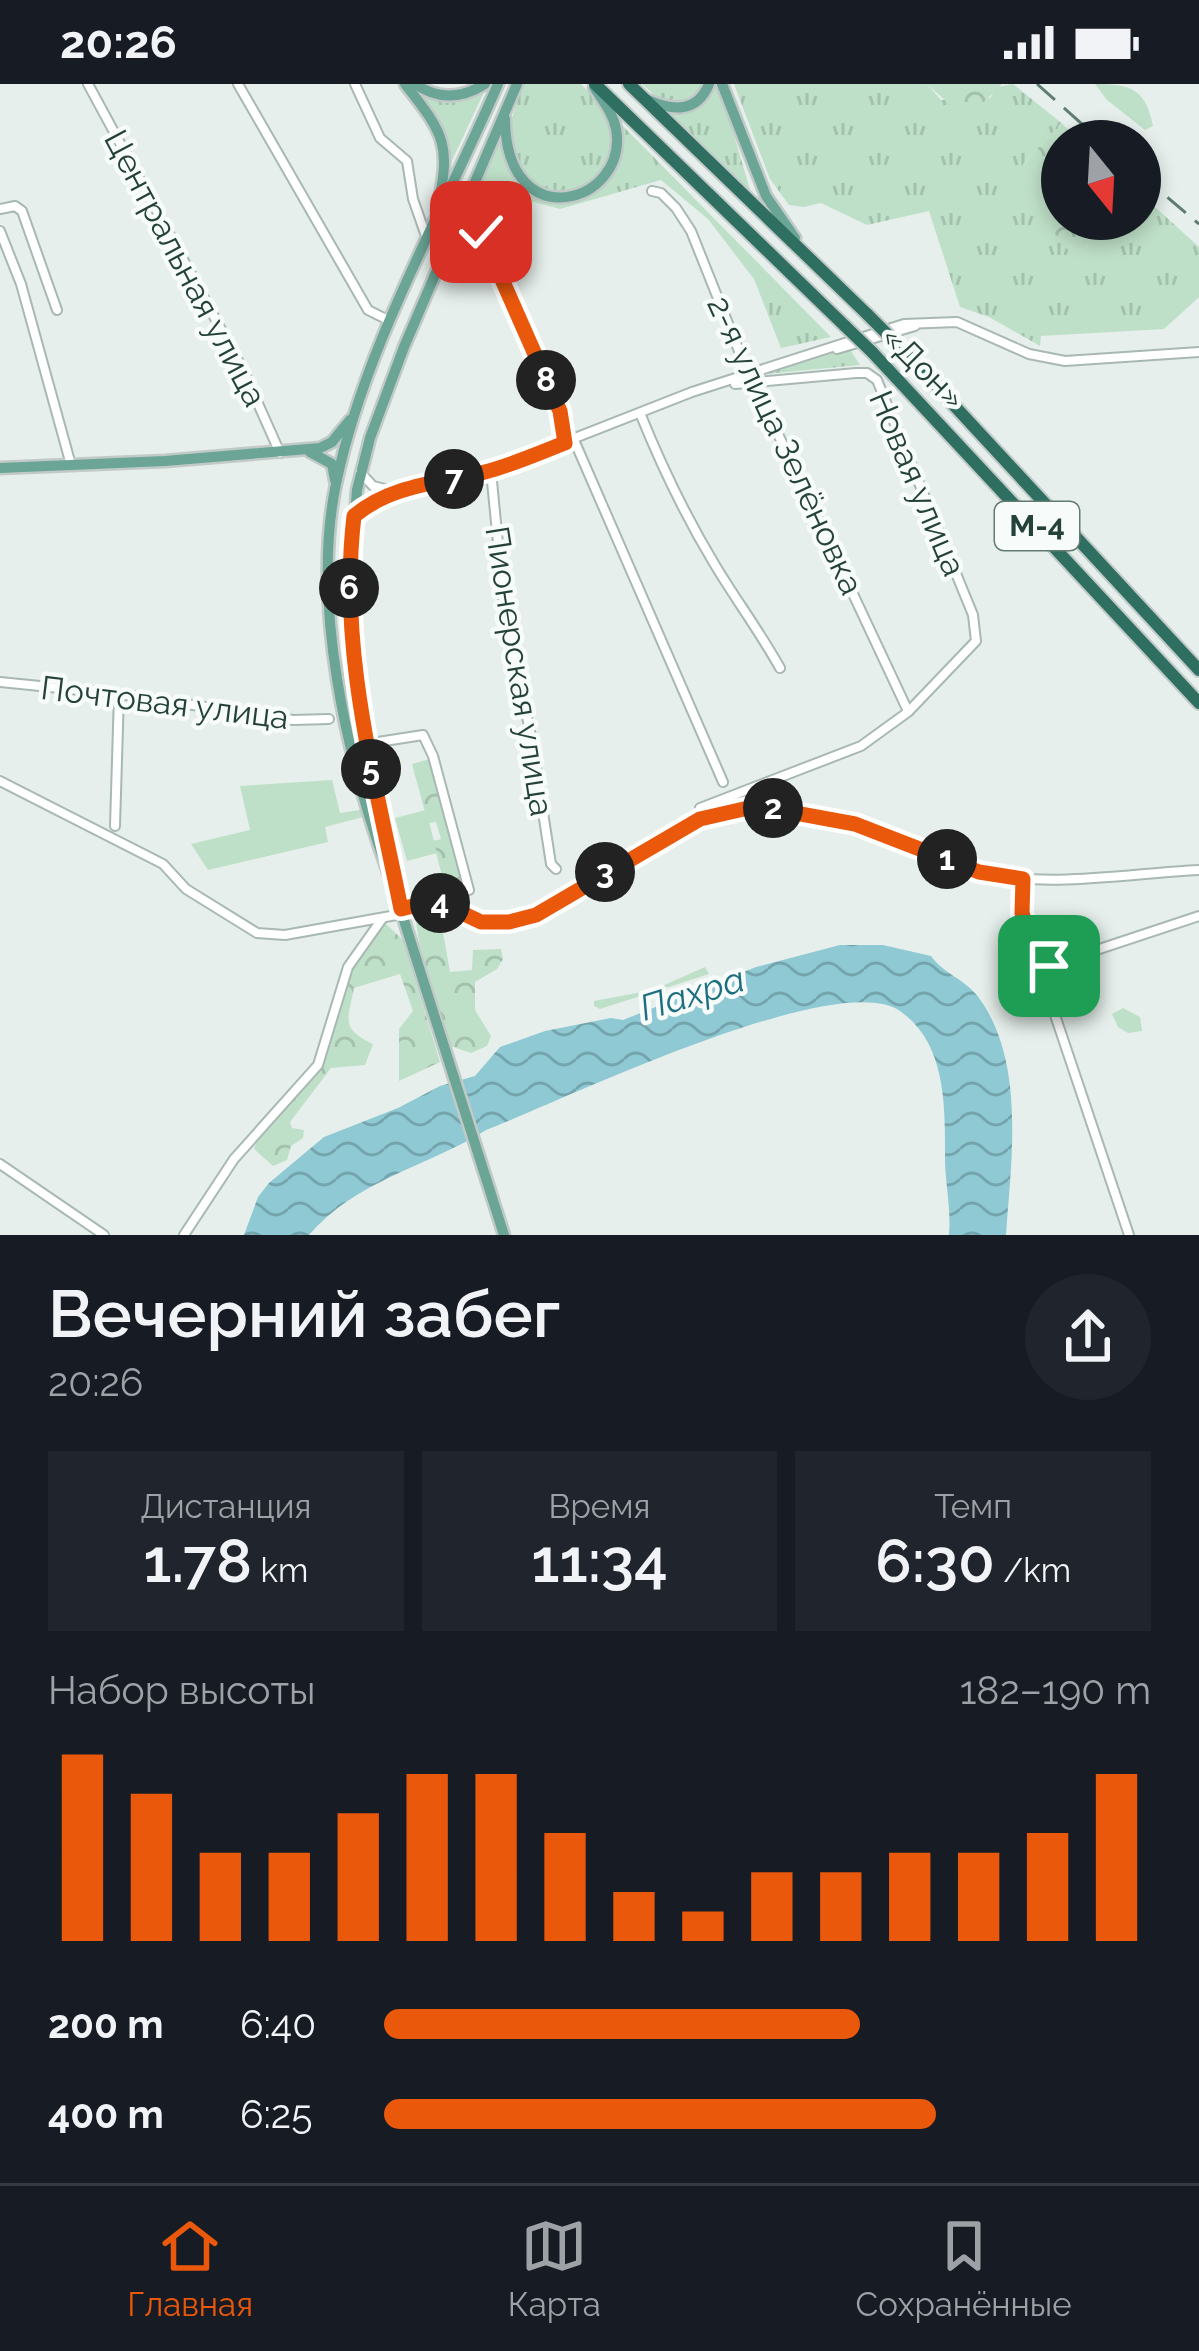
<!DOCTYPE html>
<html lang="ru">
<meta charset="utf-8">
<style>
:root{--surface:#171b24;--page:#20242c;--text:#f1f3f6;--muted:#9ea1a6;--line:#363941;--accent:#ea580c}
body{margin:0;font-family:Raleway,sans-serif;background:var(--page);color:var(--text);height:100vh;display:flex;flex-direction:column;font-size:45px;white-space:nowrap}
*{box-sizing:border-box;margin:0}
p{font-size:39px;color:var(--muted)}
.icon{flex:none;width:66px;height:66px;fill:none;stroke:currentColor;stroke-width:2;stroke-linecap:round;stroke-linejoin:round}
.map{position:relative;height:1151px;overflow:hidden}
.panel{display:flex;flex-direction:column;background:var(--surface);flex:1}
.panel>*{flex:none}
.needle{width:78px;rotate:162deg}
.buttons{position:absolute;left:1041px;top:36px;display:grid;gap:24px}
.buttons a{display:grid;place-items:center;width:120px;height:120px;border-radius:50%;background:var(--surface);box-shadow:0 6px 18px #0003;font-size:60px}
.pin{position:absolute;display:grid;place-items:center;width:102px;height:102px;color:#fff;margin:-51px;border-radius:24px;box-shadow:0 6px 18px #0006}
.km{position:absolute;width:60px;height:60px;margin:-30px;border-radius:50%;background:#222;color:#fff;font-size:33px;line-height:60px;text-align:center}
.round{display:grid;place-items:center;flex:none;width:126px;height:126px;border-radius:63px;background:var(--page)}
.head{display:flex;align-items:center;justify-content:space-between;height:204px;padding:0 48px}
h1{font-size:66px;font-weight:600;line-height:90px}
.figures{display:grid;grid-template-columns:repeat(3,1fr);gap:18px;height:204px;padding:12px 48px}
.figures div{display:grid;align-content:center;border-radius:0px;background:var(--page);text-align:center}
.figures b{font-size:60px;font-weight:600}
.figures small{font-size:33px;font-weight:400}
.figures p{font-size:33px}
.chart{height:336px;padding:24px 48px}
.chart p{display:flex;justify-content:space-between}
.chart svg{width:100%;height:216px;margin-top:12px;stroke:var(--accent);stroke-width:6}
ul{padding:0 48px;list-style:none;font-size:39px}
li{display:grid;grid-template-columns:192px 144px 1fr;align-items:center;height:90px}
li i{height:30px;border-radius:15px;background:var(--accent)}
.status{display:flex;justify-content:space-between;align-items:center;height:84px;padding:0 60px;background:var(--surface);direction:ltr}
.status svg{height:33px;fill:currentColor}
.tab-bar{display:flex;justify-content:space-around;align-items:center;height:168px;border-top:3px solid var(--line);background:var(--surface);font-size:33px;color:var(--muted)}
.tab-bar a{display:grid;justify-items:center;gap:6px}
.tab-bar .on{color:var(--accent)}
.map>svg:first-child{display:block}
</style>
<div class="status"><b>20:26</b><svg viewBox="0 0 49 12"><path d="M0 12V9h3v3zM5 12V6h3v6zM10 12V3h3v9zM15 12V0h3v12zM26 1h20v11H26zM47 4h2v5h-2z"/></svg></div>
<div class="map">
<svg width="1199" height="1151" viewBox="0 0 1199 1151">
<defs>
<pattern id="grass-tufts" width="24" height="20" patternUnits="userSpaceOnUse" patternTransform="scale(3)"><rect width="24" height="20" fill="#bfe0c8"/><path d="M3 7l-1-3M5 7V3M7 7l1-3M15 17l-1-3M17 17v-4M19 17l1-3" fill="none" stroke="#a4c1ad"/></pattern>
<pattern id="forest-crowns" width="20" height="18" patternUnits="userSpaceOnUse" patternTransform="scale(3)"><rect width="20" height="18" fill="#bfe0c8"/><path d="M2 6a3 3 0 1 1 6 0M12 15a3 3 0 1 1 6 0" fill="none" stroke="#a4c1ad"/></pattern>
<pattern id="water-waves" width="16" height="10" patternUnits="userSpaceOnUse" patternTransform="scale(3)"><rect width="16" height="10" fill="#8ec9d4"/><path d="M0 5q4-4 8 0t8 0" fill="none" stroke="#74a5ad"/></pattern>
</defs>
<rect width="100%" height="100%" fill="#e6efeb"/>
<!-- grass -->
<g fill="url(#grass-tufts)">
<path d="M523 0H581C592 11 604 23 610 38 617 54 612 69 604 83 585 116 552 112 522 95L508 46Z"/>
<polygon points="642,0 707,0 686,21 660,16"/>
<path d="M715 0H719L751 109 668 29C693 28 705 24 715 0Z"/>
<polygon points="734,0 927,0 941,16 990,14 997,3 1013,0 1059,37 1054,47 1023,80 1055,124 1049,142 1068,165 1086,164 1090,154 1109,135 1140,135 1140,117 1144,113 1199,163 1199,213 1164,245 1041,252 1040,262 989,233 960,223 929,127 867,141 821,119 804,123 789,121 770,95"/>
<polygon points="413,4 432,14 486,4 448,85 449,69"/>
<path d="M618 37 831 253 781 264 754 195 708 135 661 96 560 125 507 111 470 130 500 55C510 86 517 106 550 115L606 96Z"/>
<polygon points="849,264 860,281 765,290"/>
</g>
<!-- forest -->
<g fill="url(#forest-crowns)">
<polygon points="927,0 1002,0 975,27 955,25"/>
<path d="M1086 0C1126 0 1145 0 1153 42L1145 46 1107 16 1095 0Z"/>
<polygon points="1059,37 1081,57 1062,57 1062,135 1109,135 1090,154 1086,164 1068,166 1049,142 1055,124 1038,110 1023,80 1054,47"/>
<polygon points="430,675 464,803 446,807 433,757 441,755 436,738 428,739 412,680"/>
<polygon points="422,829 441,837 450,888 472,886 473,866 501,865 503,875 497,885 475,898 475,926 491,952 487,962 471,969 450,962 419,858 415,832"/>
<path d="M385 839 403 856 440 978 399 997V945L413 927 400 890 354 904C348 936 340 944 373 960L365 981 331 984 290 1038 292 1044 304 1046 303 1054 291 1062 287 1076 273 1082 254 1065 256 1059 320 985 349 887Z"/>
<polygon points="705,883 709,890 600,925 594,922 594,917 653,906"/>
</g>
<!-- park -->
<g fill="#bfe0c8">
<polygon points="332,696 340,729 360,726 363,733 325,743 328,758 208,786 191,760 250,746 240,702"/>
<polygon points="426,726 437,769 407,777 395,734"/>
<polygon points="1123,924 1140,933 1142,947 1128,949 1118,943 1112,930"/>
</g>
<!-- water -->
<path fill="url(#water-waves)" d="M840 861H883L931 872C944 890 965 895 979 914 1026 979 1011 1077 1006 1151H949C951 1126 946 1103 945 1078 945 1027 948 960 900 927 836 883 560 1018 486 1046 427 1083 356 1096 309 1151H244L258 1113 269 1099 324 1053 398 1024 440 1002 475 992 500 963 545 947 611 934 623 936 756 883Z"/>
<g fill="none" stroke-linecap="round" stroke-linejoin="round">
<!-- minor casing -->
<g stroke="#a8b8b2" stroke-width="12">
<g id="minor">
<polyline points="88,0 243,286 280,369"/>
<polyline points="238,0 368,226 390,237"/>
<polyline points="355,0 380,54 407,77 413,115 426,152"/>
<polyline points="652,107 661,109 676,124 691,147 739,267 907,625"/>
<polyline points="0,125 15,122 22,127 57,226"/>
<polyline points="485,134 481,148 483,158 559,327 565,359"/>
<polyline points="0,147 21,200 71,381"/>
<polyline points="837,265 915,242"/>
<path d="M640 329C661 381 686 433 715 481 736 516 760 548 780 584"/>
<polyline points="574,356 723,698"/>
<polyline points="491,387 504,521 532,657 551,780 556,785"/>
<polyline points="360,388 373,402 393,407"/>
<polyline points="356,430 373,415 394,407 491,387 692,308 904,240 957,238 1029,270 1065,277 1199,268"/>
<polyline points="0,598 119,610 293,636 329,635"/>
<polyline points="368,665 378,658 423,651 433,672 469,806 401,825"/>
<polyline points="0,697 163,780 186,805 257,849 285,851 402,830"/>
<polyline points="700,724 861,662 908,628 976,557 973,531 877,296 867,289 856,289 735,300"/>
<polyline points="115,742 119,610"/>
<polyline points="1023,795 1023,836 1129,1151"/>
<path d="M429 817C480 825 475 848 536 831 586 800 672 738 727 727 823 708 896 766 981 788 1046 805 1132 789 1199 786"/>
<polyline points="1039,885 1199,832"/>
<polyline points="0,1080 104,1151"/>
<polyline points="184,1151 234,1075 318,981 348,883 382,835"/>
</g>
</g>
<!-- major casing -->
<g stroke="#c2cac8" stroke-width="15">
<g id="major">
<path d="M405 0C446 52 451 61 437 127"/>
<path d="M415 0C438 16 461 15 485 0"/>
<polyline points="722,0 766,112 795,154"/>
<path d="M648 16C673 27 697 29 709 0"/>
<path d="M505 35C506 155 629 120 616 45 613 29 602 16 594 3"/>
<polyline points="310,368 332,380 335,396"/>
<polyline points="0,384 165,377 320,364 332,358 350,336"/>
<path d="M388 788C347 675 311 519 336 400 364 263 443 128 498 0"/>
<polyline points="504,1151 402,830 361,633 349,506 357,406 370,354 404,263 517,0"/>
</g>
</g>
<!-- highway casing -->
<g stroke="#c2cac8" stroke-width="16">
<g id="highway">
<polyline points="595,0 846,243"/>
<polyline points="629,0 868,231"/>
<polyline points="900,263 1199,586"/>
<polyline points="872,268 1199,619"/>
</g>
</g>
<!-- minor -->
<use href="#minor" stroke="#fff" stroke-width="8"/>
<!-- major -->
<use href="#major" stroke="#6aa596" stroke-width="10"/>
<!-- highway -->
<use href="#highway" stroke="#2f6f62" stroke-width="12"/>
<!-- rail -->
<g stroke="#5f7d75" stroke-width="3" stroke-dasharray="24 12" stroke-linecap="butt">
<polyline points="1037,0 1101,57"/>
<polyline points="1140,90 1199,140"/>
</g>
<!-- highway-bridge casing -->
<g stroke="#c2cac8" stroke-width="16" stroke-linecap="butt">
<g id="highway-bridge">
<polyline points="868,231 900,263"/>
<polyline points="846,243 872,268"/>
</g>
</g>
<!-- highway-bridge -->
<use href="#highway-bridge" stroke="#2f6f62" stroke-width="12"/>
</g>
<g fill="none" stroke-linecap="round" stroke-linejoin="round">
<!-- route casing -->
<g stroke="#fff" stroke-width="24">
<path id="route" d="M481 148 560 327 565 359C539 369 512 381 485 388 439 399 391 401 354 432 338 566 375 694 401 825L429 818 443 820 481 838H509L536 831 700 735 757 722 855 740 979 788 1023 795 1022 829 1039 885 1049 882"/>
</g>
<!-- route -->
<use href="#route" stroke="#ea580c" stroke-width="15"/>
</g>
<g text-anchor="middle" stroke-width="9" stroke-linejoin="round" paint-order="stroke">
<!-- shield labels -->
<rect fill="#f7fbf9" stroke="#637a73" stroke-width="3" x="995" y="418" width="84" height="48" rx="9"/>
<g font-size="30" font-weight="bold" fill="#24423a">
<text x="1037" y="452">М-4</text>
</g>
<!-- street labels -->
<g font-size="33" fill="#24423a" stroke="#f7fbf9">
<text transform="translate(186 184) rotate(62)" y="12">Центральная улица</text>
<text transform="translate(924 283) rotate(45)" y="12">«Дон»</text>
<text transform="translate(786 361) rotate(65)" y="12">2-я улица Зелёновка</text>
<text transform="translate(918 399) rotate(67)" y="12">Новая улица</text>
<text transform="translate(520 587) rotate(81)" y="12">Пионерская улица</text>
<text transform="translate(165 618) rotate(7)" y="12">Почтовая улица</text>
</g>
<!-- water labels -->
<g font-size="36" font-style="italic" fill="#1c6f80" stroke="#f7fbf9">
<text transform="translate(692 909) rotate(-17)" y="13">Пахра</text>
</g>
</g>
</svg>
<div class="buttons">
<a><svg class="needle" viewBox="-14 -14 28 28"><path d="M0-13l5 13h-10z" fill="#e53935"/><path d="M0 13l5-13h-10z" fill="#9ea1a6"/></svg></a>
</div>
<div class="pin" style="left:1049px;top:882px;background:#1e9e55"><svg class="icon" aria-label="arrive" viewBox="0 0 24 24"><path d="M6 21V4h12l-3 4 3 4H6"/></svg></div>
<div class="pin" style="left:481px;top:148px;background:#d93025"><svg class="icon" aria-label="check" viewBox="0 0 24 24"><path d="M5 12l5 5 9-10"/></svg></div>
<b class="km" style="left:947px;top:775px">1</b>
<b class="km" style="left:773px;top:724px">2</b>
<b class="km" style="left:605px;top:788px">3</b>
<b class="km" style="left:440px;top:819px">4</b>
<b class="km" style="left:371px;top:685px">5</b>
<b class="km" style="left:349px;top:504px">6</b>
<b class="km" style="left:454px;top:395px">7</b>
<b class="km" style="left:546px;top:296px">8</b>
</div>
<section class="panel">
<div class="head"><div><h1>Вечерний забег</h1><p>20:26</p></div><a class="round"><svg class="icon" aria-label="share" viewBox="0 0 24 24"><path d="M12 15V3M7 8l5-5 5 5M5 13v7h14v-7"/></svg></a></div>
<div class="figures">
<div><p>Дистанция</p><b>1.78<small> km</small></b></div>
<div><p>Время</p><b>11:34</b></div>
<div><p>Темп</p><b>6:30<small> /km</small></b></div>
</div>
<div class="chart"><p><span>Набор высоты</span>182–190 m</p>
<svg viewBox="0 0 160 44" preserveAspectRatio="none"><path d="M5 44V6M15 44V14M25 44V26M35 44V26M45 44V18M55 44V10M65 44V10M75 44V22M85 44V34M95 44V38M105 44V30M115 44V30M125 44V26M135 44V26M145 44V22M155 44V10"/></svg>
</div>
<ul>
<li><b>200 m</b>6:40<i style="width:62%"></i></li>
<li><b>400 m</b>6:25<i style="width:72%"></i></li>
</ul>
</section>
<nav class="tab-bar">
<a class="on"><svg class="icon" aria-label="home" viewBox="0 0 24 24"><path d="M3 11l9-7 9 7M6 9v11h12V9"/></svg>Главная</a>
<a><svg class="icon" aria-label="map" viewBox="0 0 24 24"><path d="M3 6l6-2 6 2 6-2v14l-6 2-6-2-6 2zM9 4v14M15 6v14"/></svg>Карта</a>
<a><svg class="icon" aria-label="saved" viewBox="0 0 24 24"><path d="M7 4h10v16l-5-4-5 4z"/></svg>Сохранённые</a>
</nav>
